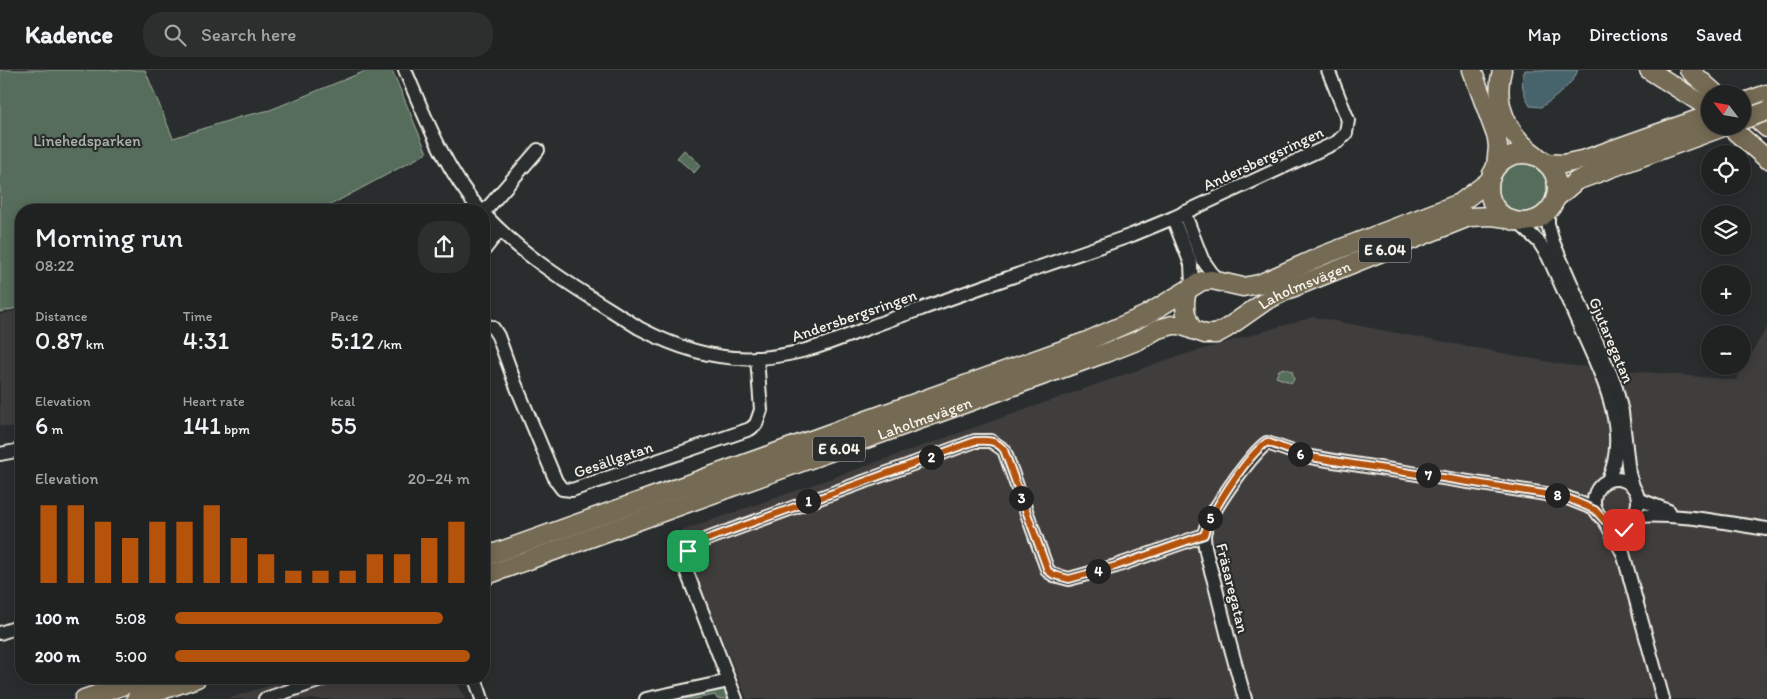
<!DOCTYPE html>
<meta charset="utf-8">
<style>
:root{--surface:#202222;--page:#2d2f2f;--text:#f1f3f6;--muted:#a2a4a5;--line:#3d3f40;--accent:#b45309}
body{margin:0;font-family:Itim,sans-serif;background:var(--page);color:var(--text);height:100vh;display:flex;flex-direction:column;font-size:19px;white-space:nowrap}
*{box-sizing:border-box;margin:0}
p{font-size:16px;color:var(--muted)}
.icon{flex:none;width:28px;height:28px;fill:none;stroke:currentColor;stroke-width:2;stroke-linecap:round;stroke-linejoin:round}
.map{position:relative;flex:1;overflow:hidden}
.sheet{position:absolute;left:15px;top:134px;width:475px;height:480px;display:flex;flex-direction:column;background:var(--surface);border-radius:20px;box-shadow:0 2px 12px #0003,0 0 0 1px var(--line)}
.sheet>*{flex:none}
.needle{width:32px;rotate:301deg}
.controls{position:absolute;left:1701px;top:15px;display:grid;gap:10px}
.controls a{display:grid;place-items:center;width:50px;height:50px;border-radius:50%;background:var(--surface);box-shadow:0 2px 12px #0003,0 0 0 1px var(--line);font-size:25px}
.pin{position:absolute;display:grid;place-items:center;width:42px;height:42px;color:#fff;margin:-21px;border-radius:10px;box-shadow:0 2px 8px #0006}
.km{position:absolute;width:25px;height:25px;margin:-12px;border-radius:50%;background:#222;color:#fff;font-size:14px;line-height:25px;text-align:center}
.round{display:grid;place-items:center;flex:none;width:52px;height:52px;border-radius:20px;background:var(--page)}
.overview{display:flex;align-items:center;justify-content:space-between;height:85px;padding:0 20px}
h1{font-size:28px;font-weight:600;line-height:38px}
.figures{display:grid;grid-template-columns:repeat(3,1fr);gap:8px;height:85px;padding:5px 20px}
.figures div{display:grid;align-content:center}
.figures b{font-size:25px;font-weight:600}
.figures small{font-size:14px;font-weight:400}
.figures p{font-size:14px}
.chart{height:140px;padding:10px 20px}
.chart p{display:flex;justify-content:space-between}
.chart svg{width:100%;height:90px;margin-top:5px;stroke:var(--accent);stroke-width:6}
ul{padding:0 20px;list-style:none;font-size:16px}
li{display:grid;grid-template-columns:80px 60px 1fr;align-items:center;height:38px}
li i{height:12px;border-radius:6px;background:var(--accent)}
header{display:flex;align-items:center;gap:30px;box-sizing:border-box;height:70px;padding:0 25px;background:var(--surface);border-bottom:1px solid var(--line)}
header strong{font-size:24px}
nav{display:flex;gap:28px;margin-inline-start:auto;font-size:18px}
.search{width:350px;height:45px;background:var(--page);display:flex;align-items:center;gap:12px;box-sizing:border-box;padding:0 18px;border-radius:20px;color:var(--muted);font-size:19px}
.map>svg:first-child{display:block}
</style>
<header>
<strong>Kadence</strong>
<div class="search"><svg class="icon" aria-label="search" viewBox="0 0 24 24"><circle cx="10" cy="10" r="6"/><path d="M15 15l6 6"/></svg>Search here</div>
<nav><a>Map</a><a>Directions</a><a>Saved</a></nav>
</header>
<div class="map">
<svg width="1767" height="629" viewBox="0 0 1767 629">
<rect width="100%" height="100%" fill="#2a2d2e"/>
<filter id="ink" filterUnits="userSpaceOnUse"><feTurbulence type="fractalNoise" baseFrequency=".02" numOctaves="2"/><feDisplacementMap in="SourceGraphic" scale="10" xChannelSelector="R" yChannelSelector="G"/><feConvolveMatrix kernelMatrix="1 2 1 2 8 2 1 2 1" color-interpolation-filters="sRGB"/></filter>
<g filter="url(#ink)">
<!-- built -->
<g fill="#403e3e">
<polygon points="21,239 21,358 0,356 0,245"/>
<polygon points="1313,247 1565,295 1736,310 1767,257 1767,629 747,629 692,496 673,464 1166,290"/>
<polygon points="292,608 455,608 465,629 227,629"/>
</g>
<!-- green -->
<g fill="#556d5a" stroke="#a4afa1">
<polygon points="0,0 145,0 173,68 240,47 270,40 368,0 392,0 427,83 321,140 21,140 21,237 0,242"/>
<polygon points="684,80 701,95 694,103 677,88"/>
<circle cx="1523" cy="118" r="24"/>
<polygon points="1284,298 1292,301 1294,309 1292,313 1276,307 1279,300"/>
<polygon points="723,617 727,629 717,629 715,625 695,629 673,629"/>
</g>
<!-- water -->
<path fill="#47636c" stroke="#8c9c9e" d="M1525 0H1578C1574 13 1553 30 1541 37L1530 36C1524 24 1519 13 1525 0Z"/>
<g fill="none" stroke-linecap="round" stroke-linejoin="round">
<!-- minor casing -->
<g stroke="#f4f1e8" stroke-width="16">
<g id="minor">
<path d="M405 0C426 49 445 99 480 140"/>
<polyline points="1548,141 1548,154 1553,172 1615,314 1622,342 1629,404 1633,416"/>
<polyline points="484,142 538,80"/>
<polyline points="1184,142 1202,189 1218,212"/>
<path d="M484 144C528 192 585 223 639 258 675 277 718 291 759 288 800 285 830 273 868 258 885 251 903 245 921 239 991 213 1062 190 1132 165L1173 148 1337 72 1346 63 1348 50 1328 0"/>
<polyline points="1173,148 1191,194 1192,216"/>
<path d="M1518 152 1539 172 1548 186C1559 210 1570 235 1581 259 1601 304 1631 361 1608 410"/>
<polyline points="484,180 499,161"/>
<polyline points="484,254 493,258 498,266 515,313 556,411 562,419 572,420 750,359 756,354 761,340 757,288"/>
<polyline points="0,384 21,380"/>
<circle cx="1616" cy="431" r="22"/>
<polyline points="1638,429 1669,441"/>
<path d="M1633 446C1678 443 1722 452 1767 459"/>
<polyline points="1605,451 1623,483 1663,629"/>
<polyline points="0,563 21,556"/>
<polyline points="475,608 482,629"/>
<polyline points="265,629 327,608"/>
<polyline points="646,629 729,611"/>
<polyline points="736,629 684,495 689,481 702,471 975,371 991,371 1004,380 1046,496 1048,501 1054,505 1069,509 1116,496 1204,465"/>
<path d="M1245 629C1234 591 1224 553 1215 515 1211 499 1204 482 1204 466 1204 449 1252 383 1267 373L1305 386 1334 391 1565 427 1595 439"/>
</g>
</g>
<!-- highway casing -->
<g stroke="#f4f1e8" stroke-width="21">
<g id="highway">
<polyline points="1472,0 1497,68 1498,77 1496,96"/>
<path d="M1502 0C1493 35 1508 66 1537 86"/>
<polyline points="1649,0 1704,35"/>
<polyline points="1689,0 1716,24"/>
<polyline points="1742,33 1767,24"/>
<polyline points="1742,36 1767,58"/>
<polyline points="1729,56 1767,89"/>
<circle cx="1523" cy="118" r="34"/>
<polyline points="1545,93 1563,94 1586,89 1710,45"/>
<polyline points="1555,129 1576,111 1726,56"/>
<path d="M1187 221C1183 236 1185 247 1193 260"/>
<polyline points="484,487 1085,272 1146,245 1202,211 1212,210 1243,217 1259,214 1324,185 1460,133 1489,111"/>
<path id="s1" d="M484 506 1111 281 1139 270 1158 259 1173 255H1180L1205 264H1216L1227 258 1267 230 1287 220 1469 147 1492 146 1507 148"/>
<polyline points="84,629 145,608"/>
<polyline points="136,629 197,608"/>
</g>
</g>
<!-- minor -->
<use href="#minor" stroke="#2a2d2e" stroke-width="12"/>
<!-- highway -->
<use href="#highway" stroke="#746b52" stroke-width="18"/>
<!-- highway-bridge casing -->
<g stroke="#f4f1e8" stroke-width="21" stroke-linecap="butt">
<polyline id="highway-bridge" points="1742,50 1767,41"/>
</g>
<!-- highway-bridge -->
<use href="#highway-bridge" stroke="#746b52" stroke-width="18"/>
</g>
</g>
<g fill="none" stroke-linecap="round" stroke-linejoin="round" filter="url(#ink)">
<!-- route casing -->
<g stroke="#fff" stroke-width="10">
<path id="route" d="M688 481 702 471 975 371C987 370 996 370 1004 380L1048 501 1054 505 1069 509 1116 496 1204 465C1211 441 1247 386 1267 372L1305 386 1334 391 1565 427 1595 440 1605 451 1612 453 1626 451 1624 460"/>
</g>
<!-- route -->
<use href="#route" stroke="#b45309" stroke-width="6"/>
</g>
<g text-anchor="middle" stroke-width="4.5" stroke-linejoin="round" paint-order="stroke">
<!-- shield labels -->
<g fill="#2a2d2e" stroke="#b7b6b0" stroke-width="1">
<rect x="1359" y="167.5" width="52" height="25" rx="4"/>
<rect x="813" y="366.5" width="52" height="25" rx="4"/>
</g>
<g font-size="15" font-weight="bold" fill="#f4f1e8">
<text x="1385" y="185">E 6.04</text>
<text x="839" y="384">E 6.04</text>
</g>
<!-- park labels -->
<g font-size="16" fill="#acb6a8" stroke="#2a2d2e">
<text x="87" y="76">Linehedsparken</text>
</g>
<!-- street labels -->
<g font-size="16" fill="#f4f1e8" stroke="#2a2d2e">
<text transform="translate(1263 88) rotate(-25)" y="6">Andersbergsringen</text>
<text dy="6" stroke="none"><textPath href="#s1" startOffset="880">Laholmsvägen</textPath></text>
<text transform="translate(854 245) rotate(-19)" y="6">Andersbergsringen</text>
<text transform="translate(1612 270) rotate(67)" y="6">Gjutaregatan</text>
<text dy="6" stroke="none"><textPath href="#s1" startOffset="468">Laholmsvägen</textPath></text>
<text transform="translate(613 389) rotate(-19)" y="6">Gesällgatan</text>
<text transform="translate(1233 518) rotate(76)" y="6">Fräsaregatan</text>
</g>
</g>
</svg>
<div class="controls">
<a><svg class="needle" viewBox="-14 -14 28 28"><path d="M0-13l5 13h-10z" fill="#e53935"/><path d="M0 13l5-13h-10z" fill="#a2a4a5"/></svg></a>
<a><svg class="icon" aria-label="locate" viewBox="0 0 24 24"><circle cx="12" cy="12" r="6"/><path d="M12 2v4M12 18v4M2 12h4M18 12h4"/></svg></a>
<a><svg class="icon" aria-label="layers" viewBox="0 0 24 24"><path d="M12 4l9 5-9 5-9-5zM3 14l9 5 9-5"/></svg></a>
<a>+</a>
<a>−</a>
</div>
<div class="pin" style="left:688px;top:481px;background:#1e9e55"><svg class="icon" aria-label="arrive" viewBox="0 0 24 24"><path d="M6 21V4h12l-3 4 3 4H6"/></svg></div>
<div class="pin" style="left:1624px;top:460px;background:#d93025"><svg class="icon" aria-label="check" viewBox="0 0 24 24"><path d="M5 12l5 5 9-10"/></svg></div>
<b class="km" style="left:808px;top:431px">1</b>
<b class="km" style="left:931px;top:387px">2</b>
<b class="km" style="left:1021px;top:428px">3</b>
<b class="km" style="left:1098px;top:501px">4</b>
<b class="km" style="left:1210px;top:448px">5</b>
<b class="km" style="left:1300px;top:384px">6</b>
<b class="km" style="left:1428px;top:405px">7</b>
<b class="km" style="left:1557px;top:425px">8</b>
<section class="sheet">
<div class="overview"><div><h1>Morning run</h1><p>08:22</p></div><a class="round"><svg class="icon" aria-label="share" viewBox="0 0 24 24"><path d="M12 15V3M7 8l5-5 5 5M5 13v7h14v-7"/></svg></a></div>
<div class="figures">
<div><p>Distance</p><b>0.87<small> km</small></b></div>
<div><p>Time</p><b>4:31</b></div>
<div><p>Pace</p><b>5:12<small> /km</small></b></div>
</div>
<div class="figures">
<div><p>Elevation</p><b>6<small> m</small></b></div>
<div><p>Heart rate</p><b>141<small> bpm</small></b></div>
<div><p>kcal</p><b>55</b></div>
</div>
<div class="chart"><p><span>Elevation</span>20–24 m</p>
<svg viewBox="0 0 160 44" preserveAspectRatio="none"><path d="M5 44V6M15 44V6M25 44V14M35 44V22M45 44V14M55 44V14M65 44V6M75 44V22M85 44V30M95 44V38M105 44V38M115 44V38M125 44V30M135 44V30M145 44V22M155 44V14"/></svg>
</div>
<ul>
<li><b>100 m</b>5:08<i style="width:91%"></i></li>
<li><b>200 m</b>5:00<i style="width:100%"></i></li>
</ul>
</section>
</div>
